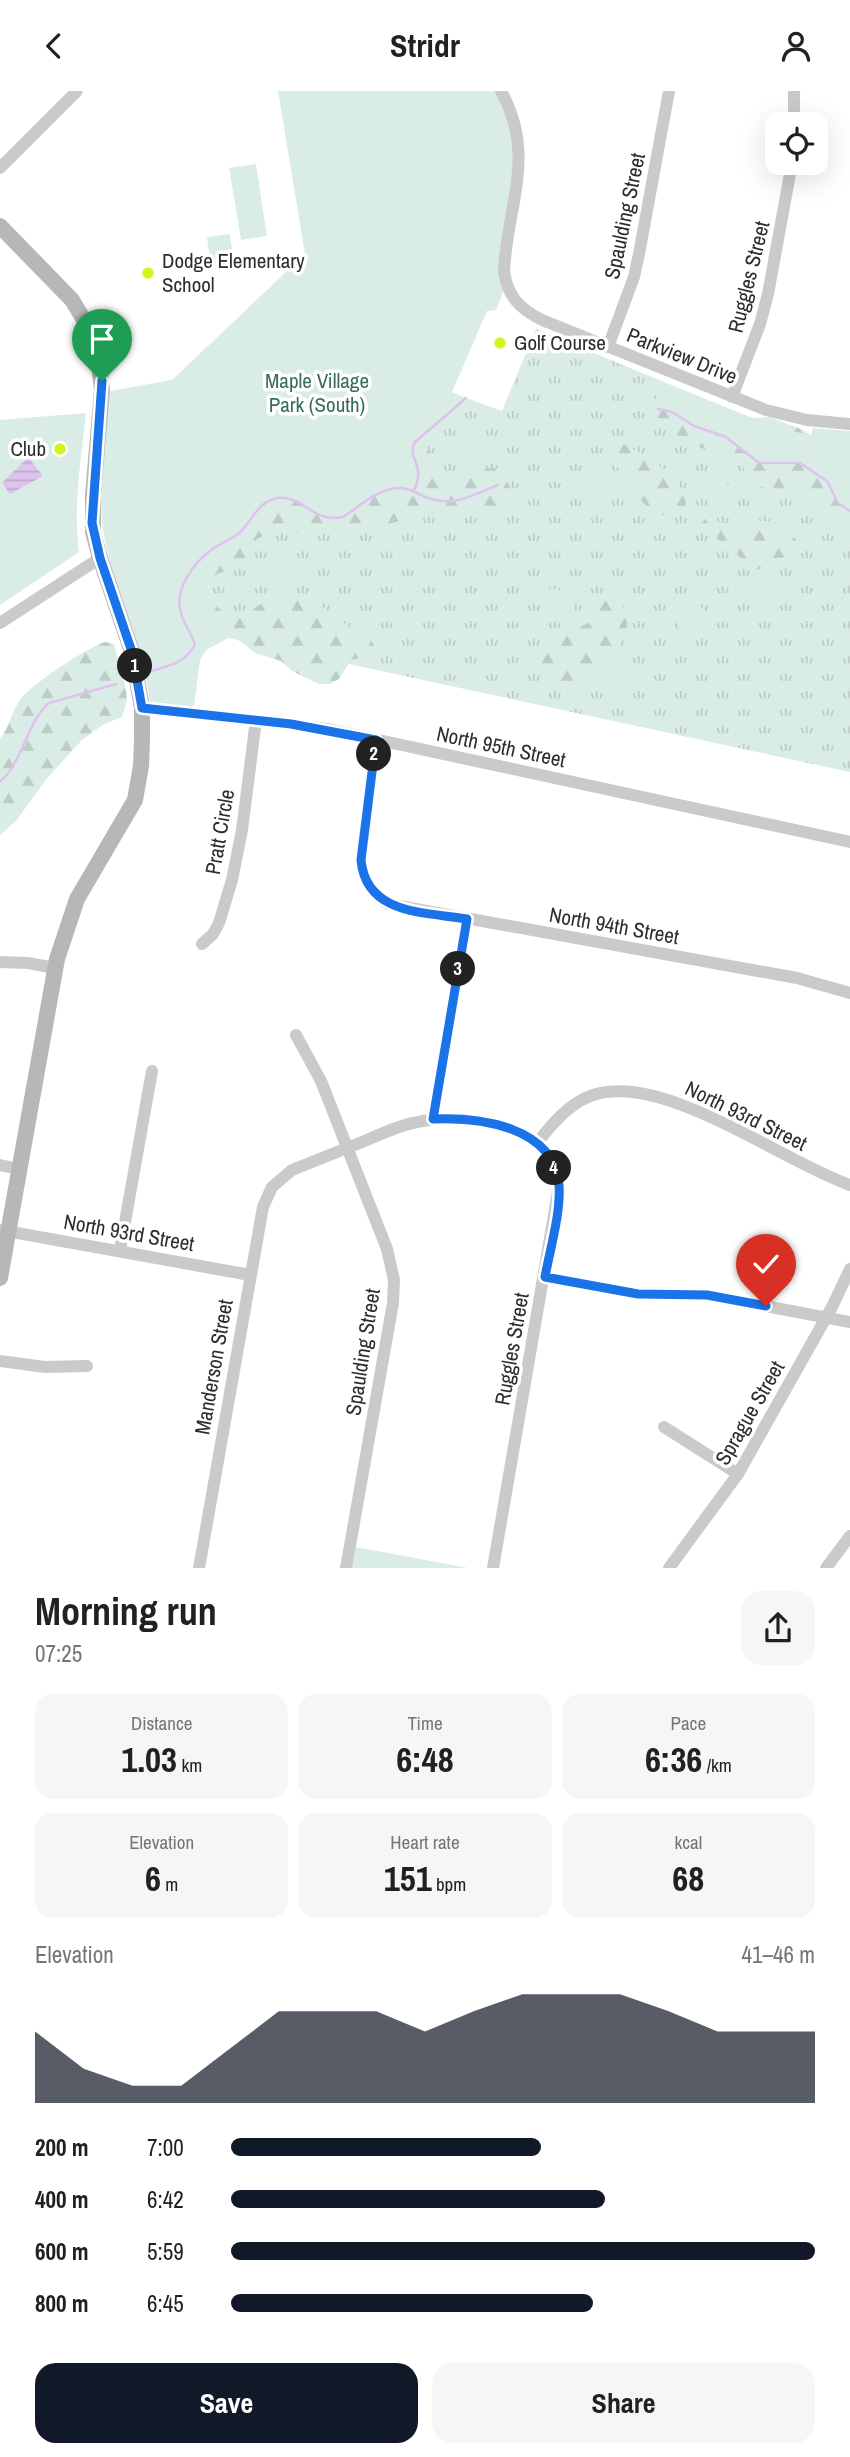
<!DOCTYPE html>
<meta charset="utf-8">
<style>
:root{--surface:#fff;--page:#f6f6f6;--text:#202124;--muted:#757577;--accent:#111827}
body{margin:0;font-family:"Archivo Narrow",sans-serif;background:var(--page);color:var(--text);height:100vh;display:flex;flex-direction:column;font-size:26px;white-space:nowrap}
*{box-sizing:border-box;margin:0}
p{font-size:23px;color:var(--muted)}
.icon{flex:none;width:38px;height:38px;fill:none;stroke:currentColor;stroke-width:2;stroke-linecap:round;stroke-linejoin:round}
.map{position:relative;height:1477px;overflow:hidden}
.side{display:flex;flex-direction:column;background:var(--surface);flex:1}
.side>*{flex:none}
.controls{position:absolute;left:765px;top:21px;display:grid;gap:14px}
.controls a{display:grid;place-items:center;width:63px;height:63px;border-radius:14px;background:var(--surface);box-shadow:0 7px 28px #0002;font-size:35px}
.pin{position:absolute;display:grid;place-items:center;width:60px;height:60px;color:#fff;margin:-72px -30px;border-radius:50% 50% 50% 0;rotate:-45deg;box-shadow:0 0 7px #0007}
.pin .icon{rotate:45deg}
.km{position:absolute;width:35px;height:35px;margin:-18px;border-radius:50%;background:#222;color:#fff;font-size:19px;line-height:35px;text-align:center}
.round{display:grid;place-items:center;flex:none;width:74px;height:74px;border-radius:21px;background:var(--page)}
.summary{display:flex;align-items:center;justify-content:space-between;height:119px;padding:0 35px}
h1{font-size:38px;font-weight:700;line-height:52px}
.figures{display:grid;grid-template-columns:repeat(3,1fr);gap:10px;height:119px;padding:7px 35px}
.figures div{display:grid;align-content:center;border-radius:18px;background:var(--page);text-align:center}
.figures b{font-size:35px;font-weight:700}
.figures small{font-size:19px;font-weight:400}
.figures p{font-size:19px}
.chart{height:196px;padding:14px 35px}
.chart p{display:flex;justify-content:space-between}
.chart svg{width:100%;height:126px;margin-top:7px;fill:var(--accent);opacity:.7}
.primary-button{display:flex;gap:14px;margin-top:auto;padding:14px 35px}
.primary-button a{flex:1;height:80px;border-radius:21px;background:var(--accent);color:#fff;font-size:28px;font-weight:700;line-height:80px;text-align:center}
.primary-button a+a{background:var(--page);color:var(--text)}
ul{padding:0 35px;list-style:none;font-size:23px}
li{display:grid;grid-template-columns:112px 84px 1fr;align-items:center;height:52px}
li i{height:18px;border-radius:9px;background:var(--accent)}
header{display:flex;justify-content:space-between;align-items:center;height:91px;padding:0 35px;background:var(--surface);font-size:32px;font-weight:700}
.map>svg:first-child{display:block}
</style>
<header><svg class="icon" aria-label="back" viewBox="0 0 24 24"><path d="M15 5l-7 7 7 7"/></svg>Stridr<svg class="icon" aria-label="person" viewBox="0 0 24 24"><circle cx="12" cy="8" r="4"/><path d="M4 21q1-7 8-7t8 7"/></svg></header>
<div class="map">
<svg width="850" height="1477" viewBox="0 0 850 1477">
<defs>
<pattern id="grass-tufts" width="24" height="20" patternUnits="userSpaceOnUse" patternTransform="scale(1.75)"><rect width="24" height="20" fill="#daece6"/><path d="M3 7l-1-3M5 7V3M7 7l1-3M15 17l-1-3M17 17v-4M19 17l1-3" fill="none" stroke="#bbcbc6"/></pattern>
<pattern id="forest-firs" width="22" height="20" patternUnits="userSpaceOnUse" patternTransform="scale(1.75)"><rect width="22" height="20" fill="#daece6"/><path d="M5 1l3.5 6h-7zM16 11l3.5 6h-7z" fill="#bbcbc6"/></pattern>
<pattern id="water-rules" width="6" height="5" patternUnits="userSpaceOnUse" patternTransform="scale(1.75)"><rect width="6" height="5" fill="#ddc4ee"/><path d="M0 2.5h6" fill="none" stroke="#bea9cc"/></pattern>
</defs>
<rect width="100%" height="100%" fill="#fff"/>
<!-- grass -->
<polygon fill="url(#grass-tufts)" points="536,238 664,291 651,319 658,318 850,420 850,681 228,547 228,542 207,523 210,460 412,358 416,349 466,307 502,320"/>
<!-- forest -->
<g fill="url(#forest-firs)">
<path d="M655 313 741 323 754 327 769 326 801 338 816 347 850 350V439C835 426 820 412 802 403 777 391 754 409 743 375 724 364 646 342 655 313Z"/>
<path d="M614 350C637 357 697 391 684 421 647 440 625 382 607 361L608 352Z"/>
<polygon points="421,354 428,357 443,382 449,385 483,378 495,377 501,380 508,393 506,406 498,414 484,420 448,425 431,423 405,428 381,436 347,437 327,442 272,440 257,448 241,474 217,483 200,496 202,423"/>
<path d="M705 428C716 428 726 435 737 434 745 434 752 430 759 430 779 429 796 440 800 460L795 467C788 467 776 465 770 469 762 475 763 480 750 479L731 456 703 440 701 433Z"/>
<path d="M300 505C321 511 332 524 349 536 360 544 369 545 376 557L375 563 351 569 339 588 330 593H319L292 580 281 570 255 562 236 547 217 543 148 587 140 565 129 519 201 511 216 515 226 523 239 525 269 509 289 510Z"/>
<path d="M604 507C658 515 605 589 580 596 570 599 556 587 544 585L538 573 546 554 553 547 598 528 600 511Z"/>
<path d="M105 551 114 553 126 599 127 609 122 626 104 633 82 649 48 686 16 730 0 744V648C10 636 11 621 20 609 30 594 88 556 105 551Z"/>
</g>
<!-- park -->
<g fill="#daece6">
<path d="M278 0H496L504 14 515 61 500 191 503 201 496 219 487 220 452 301 466 307 414 352C408 369 426 375 414 399 384 392 366 412 343 426 313 433 297 397 267 411 253 417 249 434 238 443 230 450 219 454 210 459L207 523 209 528 228 542V547L206 559 200 569 194 616 149 611C146 552 114 502 104 445 96 405 107 342 110 300L172 289 305 163Z"/>
<polygon points="256,73 267,145 241,149 229,77"/>
<polygon points="230,143 234,174 211,178 207,146"/>
<polygon points="664,291 777,337 811,344 813,337 850,340 850,420 838,412 827,390 800,372 759,372 726,346 694,335 672,321 658,318 650,319"/>
<path d="M86 322C81 368 73 415 79 461L0 514V329Z"/>
<path d="M470 350 483 351 489 357C486 374 468 382 458 367L460 357Z"/>
<circle cx="594" cy="389" r="16"/>
<path d="M710 380C720 382 726 387 729 397L725 406C716 408 706 402 701 395V384Z"/>
<polygon points="285,469 295,475 297,489 290,496 278,496 267,488 265,480 272,472"/>
<circle cx="765" cy="508" r="15"/>
<path d="M550 498C560 497 571 503 576 512L573 520 561 523 550 519C545 513 543 504 550 498Z"/>
<circle cx="690" cy="526" r="15"/>
<path d="M611 582C620 582 633 585 638 593L637 601 624 606 606 602 603 592 606 585Z"/>
<polygon points="356,1456 468,1477 352,1477"/>
</g>
<!-- water -->
<polygon fill="url(#water-rules)" points="28,366 43,385 10,403 2,392"/>
<g fill="none" stroke-linecap="round" stroke-linejoin="round">
<!-- stream -->
<g stroke="#ddc4ee" stroke-width="2.5">
<polyline points="658,318 672,321 694,335 726,346 759,372 800,372 827,390 838,412 850,420"/>
<path d="M414 399C426 375 408 369 414 352L466 307"/>
<path d="M152 580C170 574 186 572 195 553 191 541 182 531 180 518 175 497 195 471 211 459 220 452 231 449 239 442 253 430 257 410 278 407 304 404 313 433 343 426 360 415 374 401 395 397 408 396 414 401 425 406 452 417 474 404 498 394"/>
<path d="M0 690C22 674 27 630 49 612L116 593"/>
</g>
<!-- street -->
<g stroke="#cacaca" stroke-width="12">
<path d="M501 0C537 65 507 114 504 180 507 205 520 218 542 229L766 319 807 329 850 333"/>
<polyline points="794,0 794,33"/>
<polyline points="0,77 77,0"/>
<polyline points="608,256 634,186 639,163 669,0"/>
<polyline points="732,306 760,233 768,203 792,72"/>
<polyline points="0,532 100,467"/>
<polyline points="142,617 328,638 850,751"/>
<path d="M376 649 361 769C363 789 371 803 388 813L797 887 850 902"/>
<polyline points="202,853 213,843 219,832 232,789 242,739 256,629"/>
<polyline points="0,871 28,872 55,877"/>
<polyline points="296,944 321,990 387,1158 394,1189 393,1212 346,1477"/>
<polyline points="433,1029 467,829"/>
<path d="M537 1052C552 1033 569 1012 593 1004 664 981 781 1070 850 1094"/>
<polyline points="0,1074 19,1078"/>
<polyline points="0,1139 250,1184"/>
<polyline points="120,1159 152,980"/>
<polyline points="545,1186 638,1203 707,1204 850,1231"/>
<polyline points="0,1270 45,1276 87,1275"/>
<polyline points="664,1336 738,1383"/>
<path d="M199 1477 263 1116 272 1096 292 1079C317 1069 342 1059 367 1049 382 1043 397 1035 413 1032 465 1020 551 1030 559 1095L493 1477"/>
<polyline points="669,1477 738,1383 832,1216 850,1178"/>
<polyline points="826,1477 850,1445"/>
</g>
<!-- secondary -->
<polyline stroke="#b7b7b7" stroke-width="16" points="0,135 72,209 90,239 97,259 102,299 93,404 93,441 100,467 132,561 142,617 142,650 141,675 135,709 77,808 57,868 0,1187"/>
</g>
<g fill="none" stroke-linecap="round" stroke-linejoin="round">
<!-- route casing -->
<g stroke="#fff" stroke-width="14">
<path id="route" d="M102 290 92 432 100 467 132 561 142 617 291 633 376 649 361 769C366 824 425 821 467 828L433 1028C479 1026 554 1035 559 1094 561 1122 550 1158 545 1186L638 1203 707 1204 766 1215"/>
</g>
<!-- route -->
<use href="#route" stroke="#1a73e8" stroke-width="9"/>
</g>
<!-- markers -->
<g fill="#d7f222" stroke="#fff" stroke-width="2.5">
<circle cx="148" cy="182" r="7"/>
<circle cx="500" cy="252" r="7"/>
<circle cx="60" cy="358" r="7"/>
</g>
<g text-anchor="middle" stroke-width="7" stroke-linejoin="round" paint-order="stroke">
<!-- street labels -->
<g font-size="21" fill="#2d2d2d" stroke="#fff">
<text transform="translate(625 125) rotate(-78)" y="7">Spaulding Street</text>
<text transform="translate(749 186) rotate(-76)" y="7">Ruggles Street</text>
<text transform="translate(682 265) rotate(22)" y="7">Parkview Drive</text>
<text transform="translate(501 656) rotate(12)" y="7">North 95th Street</text>
<text transform="translate(220 741) rotate(-80)" y="7">Pratt Circle</text>
<text transform="translate(614 835) rotate(10)" y="7">North 94th Street</text>
<text transform="translate(746 1025) rotate(26)" y="7">North 93rd Street</text>
<text transform="translate(129 1142) rotate(10)" y="7">North 93rd Street</text>
<text transform="translate(512 1258) rotate(-80)" y="7">Ruggles Street</text>
<text transform="translate(363 1261) rotate(-81)" y="7">Spaulding Street</text>
<text transform="translate(214 1276) rotate(-80)" y="7">Manderson Street</text>
<text transform="translate(750 1322) rotate(-60)" y="7">Sprague Street</text>
</g>
<!-- poi labels -->
<g font-size="21" fill="#2d2d2d" stroke="#fff" text-anchor="start">
<text x="162" y="177">Dodge Elementary<tspan x="162" dy="24">School</tspan></text>
<text x="514" y="259">Golf Course</text>
<text x="46" y="365" text-anchor="end">Club</text>
</g>
<!-- park labels -->
<g font-size="21" fill="#386c5e" stroke="#fff">
<text x="317" y="297">Maple Village<tspan x="317" dy="24">Park (South)</tspan></text>
</g>
</g>
</svg>
<div class="controls">
<a><svg class="icon" aria-label="locate" viewBox="0 0 24 24"><circle cx="12" cy="12" r="6"/><path d="M12 2v4M12 18v4M2 12h4M18 12h4"/></svg></a>
</div>
<div class="pin" style="left:102px;top:290px;background:#1e9e55"><svg class="icon" aria-label="arrive" viewBox="0 0 24 24"><path d="M6 21V4h12l-3 4 3 4H6"/></svg></div>
<div class="pin" style="left:766px;top:1215px;background:#d93025"><svg class="icon" aria-label="check" viewBox="0 0 24 24"><path d="M5 12l5 5 9-10"/></svg></div>
<b class="km" style="left:135px;top:575px">1</b>
<b class="km" style="left:374px;top:663px">2</b>
<b class="km" style="left:458px;top:878px">3</b>
<b class="km" style="left:554px;top:1077px">4</b>
</div>
<section class="side">
<div class="summary"><div><h1>Morning run</h1><p>07:25</p></div><a class="round"><svg class="icon" aria-label="share" viewBox="0 0 24 24"><path d="M12 15V3M7 8l5-5 5 5M5 13v7h14v-7"/></svg></a></div>
<div class="figures">
<div><p>Distance</p><b>1.03<small> km</small></b></div>
<div><p>Time</p><b>6:48</b></div>
<div><p>Pace</p><b>6:36<small> /km</small></b></div>
</div>
<div class="figures">
<div><p>Elevation</p><b>6<small> m</small></b></div>
<div><p>Heart rate</p><b>151<small> bpm</small></b></div>
<div><p>kcal</p><b>68</b></div>
</div>
<div class="chart"><p><span>Elevation</span>41–46 m</p>
<svg viewBox="0 0 160 44" preserveAspectRatio="none"><path d="M0 44V19L10 32L20 38L30 38L40 25L50 12L60 12L70 12L80 19L90 12L100 6L110 6L120 6L130 12L140 19L150 19L160 19V44z"/></svg>
</div>
<ul>
<li><b>200 m</b>7:00<i style="width:53%"></i></li>
<li><b>400 m</b>6:42<i style="width:64%"></i></li>
<li><b>600 m</b>5:59<i style="width:100%"></i></li>
<li><b>800 m</b>6:45<i style="width:62%"></i></li>
</ul>
<div class="primary-button"><a>Save</a><a>Share</a></div>
</section>
